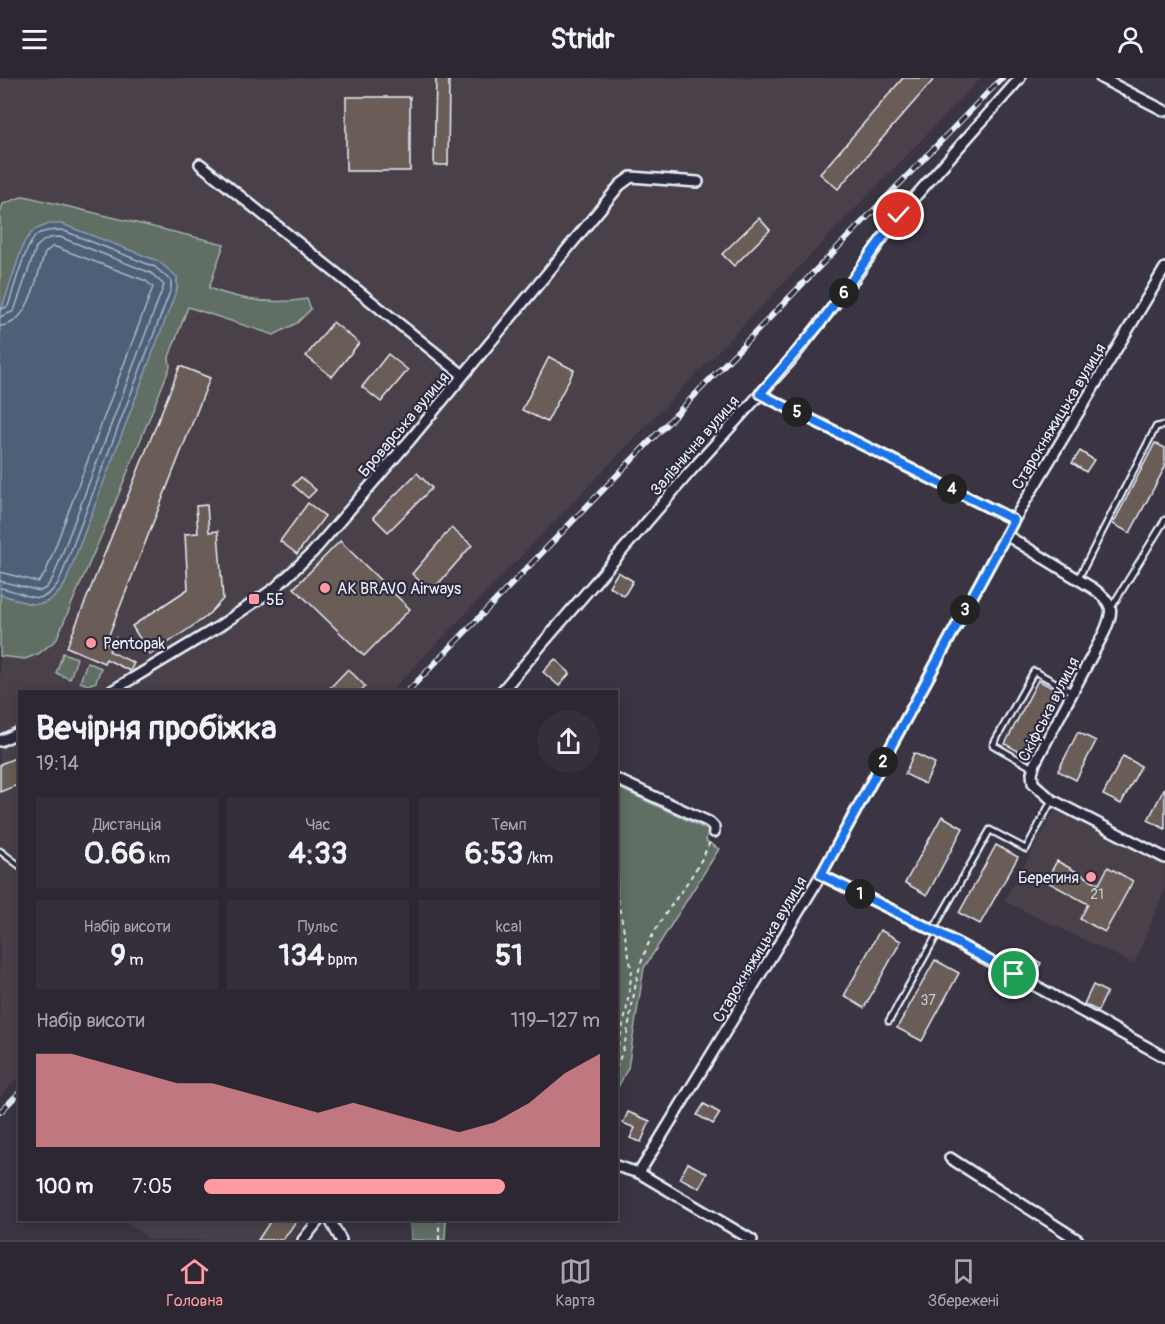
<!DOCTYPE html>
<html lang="uk">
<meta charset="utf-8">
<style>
:root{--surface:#2c2732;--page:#342f3a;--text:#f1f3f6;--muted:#a6a5ac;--line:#48444d;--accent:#ff9aa2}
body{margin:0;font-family:Pangolin,sans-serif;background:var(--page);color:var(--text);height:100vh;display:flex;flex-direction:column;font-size:22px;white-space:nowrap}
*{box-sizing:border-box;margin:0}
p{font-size:20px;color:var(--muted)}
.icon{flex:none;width:33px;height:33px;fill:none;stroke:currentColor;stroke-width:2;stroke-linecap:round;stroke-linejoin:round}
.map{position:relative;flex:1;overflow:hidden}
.sheet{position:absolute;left:18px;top:612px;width:600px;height:531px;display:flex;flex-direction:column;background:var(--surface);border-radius:0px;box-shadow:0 3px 15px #0003,0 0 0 2px var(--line)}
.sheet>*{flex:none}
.pin{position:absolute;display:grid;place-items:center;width:51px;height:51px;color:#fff;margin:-26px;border:3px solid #fff;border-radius:50%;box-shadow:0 2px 6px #0007}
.km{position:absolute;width:30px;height:30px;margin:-15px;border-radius:50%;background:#222;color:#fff;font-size:16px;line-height:30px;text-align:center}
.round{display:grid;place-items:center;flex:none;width:63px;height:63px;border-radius:32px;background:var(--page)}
.headline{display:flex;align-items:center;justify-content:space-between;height:102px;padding:0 18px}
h1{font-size:33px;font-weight:800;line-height:45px}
.stats{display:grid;grid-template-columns:repeat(3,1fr);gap:9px;height:102px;padding:6px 18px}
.stats div{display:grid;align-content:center;border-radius:0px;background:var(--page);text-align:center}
.stats b{font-size:30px;font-weight:800}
.stats small{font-size:16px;font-weight:400}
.stats p{font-size:16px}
.chart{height:168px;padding:12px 18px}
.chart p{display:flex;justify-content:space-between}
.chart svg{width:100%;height:108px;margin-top:6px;fill:var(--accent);opacity:.7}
ul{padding:0 18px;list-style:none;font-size:20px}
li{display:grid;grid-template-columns:96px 72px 1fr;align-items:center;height:45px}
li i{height:15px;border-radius:8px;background:var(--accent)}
header{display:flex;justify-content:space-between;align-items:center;height:78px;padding:0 18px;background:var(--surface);font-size:27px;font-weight:800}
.tabs{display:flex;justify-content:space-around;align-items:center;height:84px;border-top:2px solid var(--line);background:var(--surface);font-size:16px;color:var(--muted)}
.tabs a{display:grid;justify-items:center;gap:3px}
.tabs .selected{color:var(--accent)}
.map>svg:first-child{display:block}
</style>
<header><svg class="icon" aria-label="menu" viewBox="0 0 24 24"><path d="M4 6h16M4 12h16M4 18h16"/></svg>Stridr<svg class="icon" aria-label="person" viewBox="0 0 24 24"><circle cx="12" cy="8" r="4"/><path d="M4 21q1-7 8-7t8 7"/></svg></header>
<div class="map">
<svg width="1165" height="1162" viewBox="0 0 1165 1162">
<rect width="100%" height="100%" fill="#3b3443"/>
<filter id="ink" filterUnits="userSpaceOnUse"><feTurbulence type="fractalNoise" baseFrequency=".0167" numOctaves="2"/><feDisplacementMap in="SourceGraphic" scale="12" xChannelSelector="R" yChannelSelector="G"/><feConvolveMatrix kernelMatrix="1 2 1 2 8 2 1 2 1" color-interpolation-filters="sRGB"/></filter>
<g filter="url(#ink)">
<!-- built -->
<g fill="#49404a">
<polygon points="0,0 981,0 391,613 20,614 19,999 0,1019"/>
<polygon points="1056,730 1165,785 1165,812 1134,886 1004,823"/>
<polygon points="123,1142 308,1142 292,1162 150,1162"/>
</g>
<!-- green -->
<g fill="#606e64" stroke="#a4b0ae" stroke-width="1.5">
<path d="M24 118 224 166 209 210C242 223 273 227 307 221L311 231 297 245 274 257 188 229 169 279 170 289 109 440 56 562 38 576 25 581 0 578V516L31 526 177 211V199L25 164 0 236V135L3 126Z"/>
<polygon points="63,575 77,580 70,601 56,595"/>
<polygon points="87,584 101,590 96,604 88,607 80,604"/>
<polygon points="617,709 708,752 706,763 719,771 644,890 628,990 617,1011"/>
<polygon points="410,1142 446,1142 445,1162 411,1162"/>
</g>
<!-- water -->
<path fill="#4d6178" stroke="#8b9bab" stroke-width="1.5" d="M49 146H62L158 183 177 199V211L65 506C45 537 29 525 0 516V236L24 164 34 152Z"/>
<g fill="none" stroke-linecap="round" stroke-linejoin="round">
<!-- shore -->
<g stroke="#aab7c5" stroke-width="1.5">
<path d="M0 232 8 228C14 211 25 165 38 156 45 152 54 152 62 152L155 189 171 203V211L59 504C39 534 27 513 0 510"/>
<path d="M0 239 14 233 36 170C43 161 49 159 60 159L151 195 164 207 53 500 46 510 40 513 0 503"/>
<path d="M0 248C30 247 36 198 45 175L53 168 146 203 153 209 45 496 38 504 0 494"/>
</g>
</g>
<!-- building -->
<g fill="#6a5d59" stroke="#e8f1f8" stroke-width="1.5">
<polygon points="436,0 449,0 448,87 434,87"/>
<polygon points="903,0 935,0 838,111 820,96"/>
<rect x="346" y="19" width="64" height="74"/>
<polygon points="759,140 770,152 734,188 722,176"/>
<polygon points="333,244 359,265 332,299 306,278"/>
<polygon points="388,276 408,292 381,324 362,309"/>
<polygon points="549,279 574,292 547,344 522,332"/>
<polygon points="180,288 210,300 105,567 115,560 109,573 134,585 130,593 106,581 104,585 67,569"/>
<polygon points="1155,365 1165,370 1165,389 1130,455 1113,446"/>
<polygon points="1080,373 1094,382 1086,394 1072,385"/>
<polygon points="417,395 432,410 388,454 373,439"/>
<polygon points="301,399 316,412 308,420 293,407"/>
<polygon points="308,425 325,438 297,476 280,463"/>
<polygon points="207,427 209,454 218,453 223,521 206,539 150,577 132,548 188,511 185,456 198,455 196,428"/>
<polygon points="451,450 472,467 432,513 412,496"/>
<polygon points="340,463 410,531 364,578 294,510"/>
<polygon points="618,494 633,503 624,518 609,508"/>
<polygon points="555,581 570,595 559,608 543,594"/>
<polygon points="348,591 365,608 360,614 326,614"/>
<polygon points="1038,602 1058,613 1025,677 1005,666"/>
<polygon points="1078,654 1096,663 1076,702 1058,693"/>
<polygon points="914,675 935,685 925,706 905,696"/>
<polygon points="20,678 20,706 0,714 0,686"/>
<polygon points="1123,678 1141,688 1121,726 1103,717"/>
<polygon points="1165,709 1165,751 1148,742"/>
<polygon points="942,738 963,750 927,817 905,805"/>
<polygon points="996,767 1018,779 980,846 959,835"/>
<polygon points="1057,783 1099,806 1108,789 1133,803 1105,854 1080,841 1088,826 1046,803"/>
<polygon points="880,852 901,863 864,930 844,918"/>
<polygon points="1032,880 1041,885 1034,897 1025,892"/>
<polygon points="935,882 959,895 922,963 897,950"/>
<polygon points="1093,907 1107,914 1098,933 1084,926"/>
<polygon points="704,1026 720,1035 713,1046 697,1037"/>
<polygon points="628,1034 650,1043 641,1064 630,1060 635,1050 623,1045"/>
<polygon points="688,1085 707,1095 699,1110 680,1100"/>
<polygon points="271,1142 297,1142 283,1162 258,1162"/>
</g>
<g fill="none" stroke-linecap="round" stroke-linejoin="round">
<!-- lane casing -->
<g stroke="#e8f1f8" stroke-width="9">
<g id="lane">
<polyline points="1078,501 1156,349 1165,347"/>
<polyline points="1111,530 1165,442"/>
<polyline points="1033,690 993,667 1034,593 1072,614"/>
<polyline points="0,773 20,788"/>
<polyline points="933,852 990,752 1026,771 1052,722"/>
<polyline points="889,943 938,855"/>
</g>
</g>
<!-- street casing -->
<g stroke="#e8f1f8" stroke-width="14">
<g id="street">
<polyline points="1101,0 1165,33"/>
<polyline points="200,86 463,297"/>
<polyline points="760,316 1014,442"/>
<path d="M1006 457 1094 511C1114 526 1114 532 1104 555L1035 685 1032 695 1033 705 1052 722 1165 780"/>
<polyline points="110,614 218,549 275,510 313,474 410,362 620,107 631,99 698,104"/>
<polyline points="501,614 688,396 791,282 847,211 899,137 1020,0"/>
<polyline points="0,663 20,654"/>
<polyline points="616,701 709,744 714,749 714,754"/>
<polyline points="821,797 933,852 1165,979"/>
<polyline points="950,1080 1078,1162"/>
<polyline points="616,1088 639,1095 752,1162"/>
<polyline points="639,1095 821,797 1014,442 1165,190"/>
<polyline points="330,1142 341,1162"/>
<polyline points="303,1162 319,1142"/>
</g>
</g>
<!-- path -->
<g stroke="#e8f1f8" stroke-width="2" stroke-dasharray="4.5 4.5" stroke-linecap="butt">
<polyline points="616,813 632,893 626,935 616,976"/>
<path d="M616 990C633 953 630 911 645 874 660 834 695 803 710 763"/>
<polyline points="439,1162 439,1142"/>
</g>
<!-- lane -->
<use href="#lane" stroke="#2f2a3d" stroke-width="4.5"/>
<!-- street -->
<use href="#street" stroke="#2f2a3d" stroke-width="9"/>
<!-- rail casing -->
<g stroke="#e8f1f8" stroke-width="6">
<g id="rail">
<polyline points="407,614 1002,0"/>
<polyline points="0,1034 20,1014"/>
</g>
</g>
<!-- rail -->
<use href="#rail" stroke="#2f2a3d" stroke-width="4" stroke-dasharray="11" stroke-linecap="butt"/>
</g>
</g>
<g fill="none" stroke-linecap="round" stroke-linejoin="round" filter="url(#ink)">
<!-- route casing -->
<g stroke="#fff" stroke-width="12">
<polyline id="route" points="899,137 820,246 760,316 1014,442 821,797 933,852 1014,896"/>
</g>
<!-- route -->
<use href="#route" stroke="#1a73e8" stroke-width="8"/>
</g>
<!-- markers -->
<g fill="#ff9aa2" stroke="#2f2a3d" stroke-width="2">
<circle cx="325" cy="510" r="6"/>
<rect x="248" y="515" width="12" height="12" rx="3"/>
<circle cx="91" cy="565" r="6"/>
<circle cx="1091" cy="799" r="6"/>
</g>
<g text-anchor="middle" stroke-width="4.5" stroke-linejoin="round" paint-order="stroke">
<!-- number labels -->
<g font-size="14" fill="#c8ccd0">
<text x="1097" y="821">21</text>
<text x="928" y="927">37</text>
</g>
<!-- street labels -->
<g font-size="16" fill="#e8f1f8" stroke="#2f2a3d">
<text transform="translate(1058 338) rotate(-59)" y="6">Старокняжицька вулиця</text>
<text transform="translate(403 346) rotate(-50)" y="6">Броварська вулиця</text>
<text transform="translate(694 367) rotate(-49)" y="6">Залізнична вулиця</text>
<text transform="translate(1048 631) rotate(-63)" y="6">Скіфська вулиця</text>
<text transform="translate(759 871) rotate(-59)" y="6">Старокняжицька вулиця</text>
</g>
<!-- poi labels -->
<g font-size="16" fill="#e8f1f8" stroke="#2f2a3d" text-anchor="start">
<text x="337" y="516">АК BRAVO Airways</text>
<text x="266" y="527">5Б</text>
<text x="103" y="571">Pentopak</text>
<text x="1079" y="805" text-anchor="end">Берегиня</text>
</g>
</g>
</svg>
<div class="pin" style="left:1014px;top:896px;background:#1e9e55"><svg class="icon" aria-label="arrive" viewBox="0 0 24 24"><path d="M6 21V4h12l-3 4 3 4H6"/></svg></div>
<div class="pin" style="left:899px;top:137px;background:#d93025"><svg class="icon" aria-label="check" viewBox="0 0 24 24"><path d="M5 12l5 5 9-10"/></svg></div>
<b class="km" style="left:860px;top:816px">1</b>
<b class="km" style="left:883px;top:684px">2</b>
<b class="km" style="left:965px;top:532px">3</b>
<b class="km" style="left:952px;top:411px">4</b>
<b class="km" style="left:797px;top:334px">5</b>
<b class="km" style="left:844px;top:215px">6</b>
<section class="sheet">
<div class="headline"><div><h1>Вечірня пробіжка</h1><p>19:14</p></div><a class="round"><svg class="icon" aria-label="share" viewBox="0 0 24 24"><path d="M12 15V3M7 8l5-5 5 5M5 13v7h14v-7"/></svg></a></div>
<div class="stats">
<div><p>Дистанція</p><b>0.66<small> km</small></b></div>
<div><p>Час</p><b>4:33</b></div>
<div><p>Темп</p><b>6:53<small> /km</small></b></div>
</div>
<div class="stats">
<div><p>Набір висоти</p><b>9<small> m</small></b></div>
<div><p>Пульс</p><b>134<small> bpm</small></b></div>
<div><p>kcal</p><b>51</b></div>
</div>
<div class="chart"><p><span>Набір висоти</span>119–127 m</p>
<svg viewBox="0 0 160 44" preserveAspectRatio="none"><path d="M0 44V6L10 6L20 10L30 14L40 18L50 18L60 22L70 26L80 30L90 26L100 30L110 34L120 38L130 34L140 26L150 14L160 6V44z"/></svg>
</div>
<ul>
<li><b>100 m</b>7:05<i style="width:76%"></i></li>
</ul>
</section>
</div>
<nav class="tabs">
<a class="selected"><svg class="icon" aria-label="home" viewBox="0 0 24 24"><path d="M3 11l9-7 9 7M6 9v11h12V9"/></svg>Головна</a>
<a><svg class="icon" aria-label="map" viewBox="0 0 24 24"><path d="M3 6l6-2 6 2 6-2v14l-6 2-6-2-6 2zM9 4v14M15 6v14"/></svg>Карта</a>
<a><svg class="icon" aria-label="saved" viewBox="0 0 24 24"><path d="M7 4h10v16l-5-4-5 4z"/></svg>Збережені</a>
</nav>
